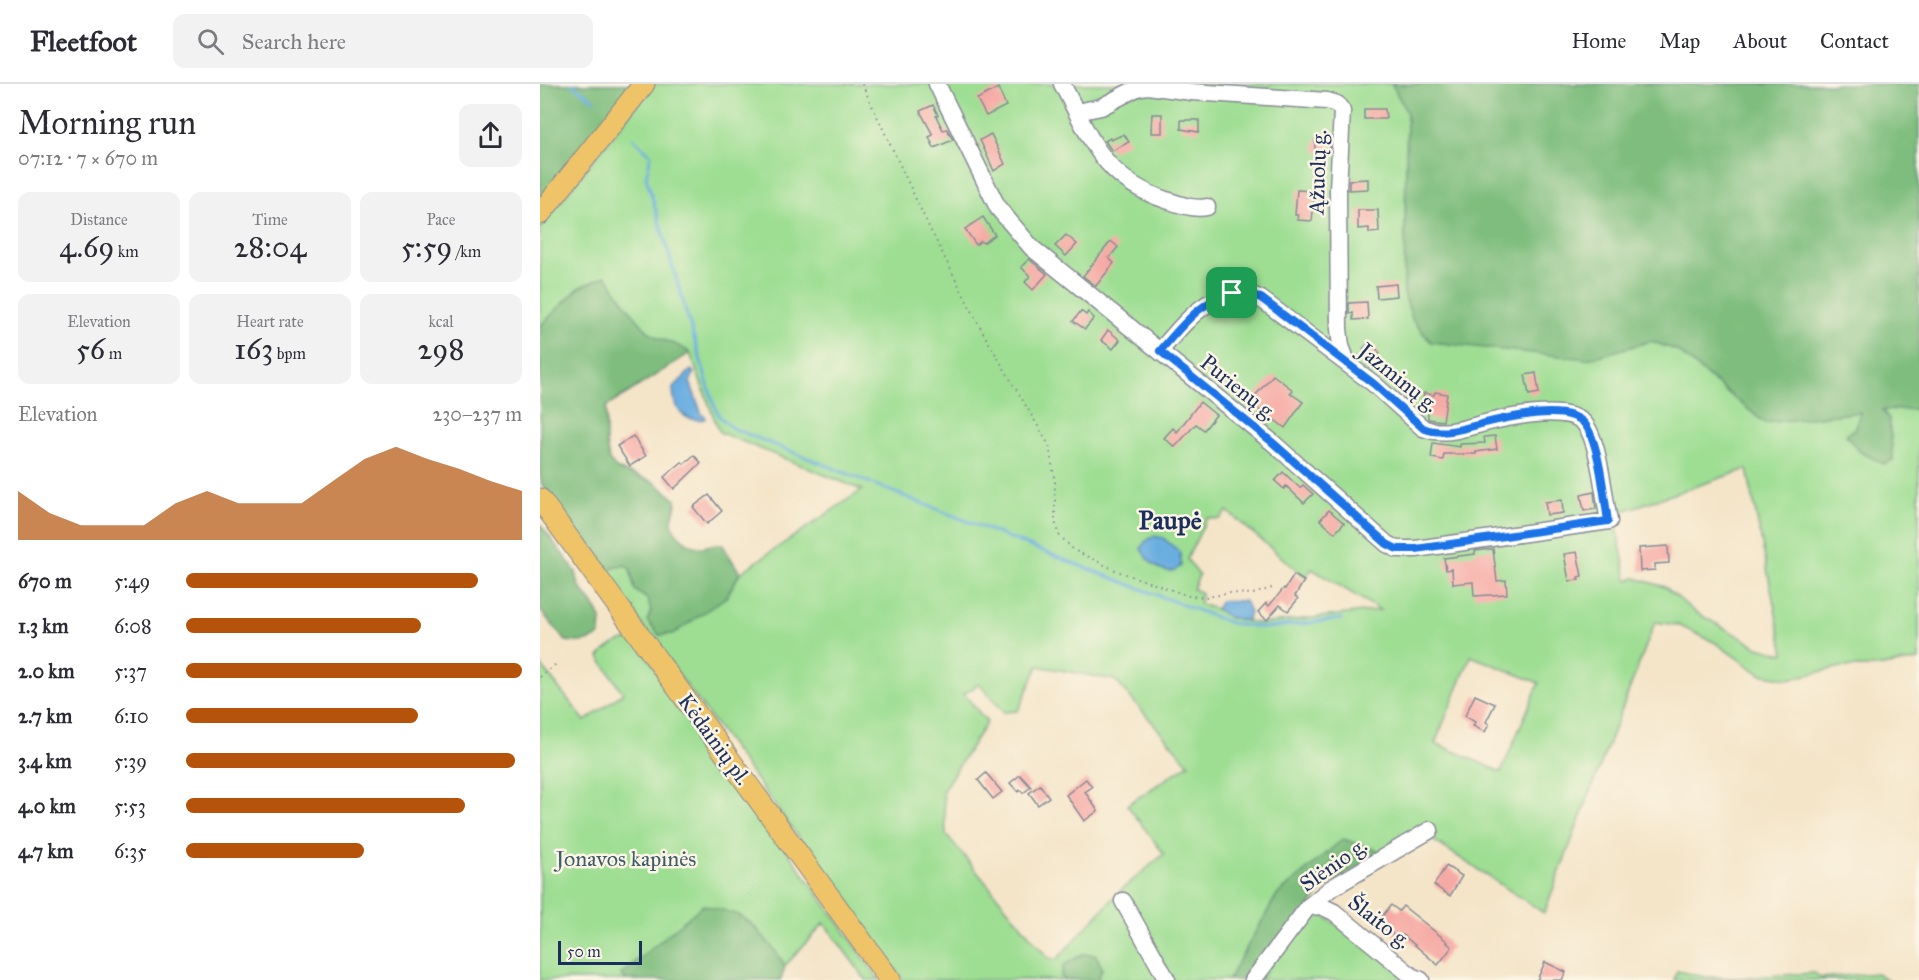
<!DOCTYPE html>
<meta charset="utf-8">
<style>
:root{--surface:#fff;--page:#f2f2f3;--text:#2b2b33;--muted:#7c7c81;--line:#e1e1e2;--accent:#b45309}
body{margin:0;font-family:"IM FELL Great Primer",serif;background:var(--page);color:var(--text);height:100vh;display:flex;flex-direction:column;font-size:22px;white-space:nowrap}
*{box-sizing:border-box;margin:0}
p{font-size:20px;color:var(--muted)}
.icon{flex:none;width:33px;height:33px;fill:none;stroke:currentColor;stroke-width:2;stroke-linecap:round;stroke-linejoin:round}
.map{position:relative;flex:1;overflow:hidden}
.drawer{display:flex;flex-direction:column;background:var(--surface);width:540px}
.drawer>*{flex:none}
.scale{position:absolute;left:18px;bottom:15px;width:84px;box-sizing:border-box;padding-left:6px;border:3px solid #1b2f5e;border-top:0;font-size:16px;line-height:21px;white-space:nowrap;color:#1b2f5e;-webkit-text-stroke:4px #fcf5e5;paint-order:stroke}
.pin{position:absolute;display:grid;place-items:center;width:51px;height:51px;color:#fff;margin:-26px;border-radius:12px;box-shadow:0 3px 9px #0006}
.round{display:grid;place-items:center;flex:none;width:63px;height:63px;border-radius:12px;background:var(--page)}
.overview{display:flex;align-items:center;justify-content:space-between;height:102px;padding:0 18px}
h1{font-size:33px;font-weight:600;line-height:45px}
.stats{display:grid;grid-template-columns:repeat(3,1fr);gap:9px;height:102px;padding:6px 18px}
.stats div{display:grid;align-content:center;border-radius:12px;background:var(--page);text-align:center}
.stats b{font-size:30px;font-weight:600}
.stats small{font-size:16px;font-weight:400}
.stats p{font-size:16px}
.chart{height:168px;padding:12px 18px}
.chart p{display:flex;justify-content:space-between}
.chart svg{width:100%;height:108px;margin-top:6px;fill:var(--accent);opacity:.7}
ul{padding:0 18px;list-style:none;font-size:20px}
li{display:grid;grid-template-columns:96px 72px 1fr;align-items:center;height:45px}
li i{height:15px;border-radius:8px;background:var(--accent)}
header{display:flex;align-items:center;gap:36px;box-sizing:border-box;height:84px;padding:0 30px;background:var(--surface);border-bottom:2px solid var(--line)}
header strong{font-size:28px}
nav{display:flex;gap:33px;margin-inline-start:auto;font-size:21px}
.search{width:420px;height:54px;background:var(--page);display:flex;align-items:center;gap:15px;box-sizing:border-box;padding:0 21px;border-radius:12px;color:var(--muted);font-size:22px}
main{display:flex;flex:1;min-height:0}
.map>svg:first-child{display:block}
</style>
<header>
<strong>Fleetfoot</strong>
<div class="search"><svg class="icon" aria-label="search" viewBox="0 0 24 24"><circle cx="10" cy="10" r="6"/><path d="M15 15l6 6"/></svg>Search here</div>
<nav><a>Home</a><a>Map</a><a>About</a><a>Contact</a></nav>
</header>
<main>
<section class="drawer">
<div class="overview"><div><h1>Morning run</h1><p>07:12 · 7 × 670 m</p></div><a class="round"><svg class="icon" aria-label="share" viewBox="0 0 24 24"><path d="M12 15V3M7 8l5-5 5 5M5 13v7h14v-7"/></svg></a></div>
<div class="stats">
<div><p>Distance</p><b>4.69<small> km</small></b></div>
<div><p>Time</p><b>28:04</b></div>
<div><p>Pace</p><b>5:59<small> /km</small></b></div>
</div>
<div class="stats">
<div><p>Elevation</p><b>56<small> m</small></b></div>
<div><p>Heart rate</p><b>163<small> bpm</small></b></div>
<div><p>kcal</p><b>298</b></div>
</div>
<div class="chart"><p><span>Elevation</span>230–237 m</p>
<svg viewBox="0 0 160 44" preserveAspectRatio="none"><path d="M0 44V24L10 33L20 38L30 38L40 38L50 29L60 24L70 29L80 29L90 29L100 20L110 11L120 6L130 11L140 15L150 20L160 24V44z"/></svg>
</div>
<ul>
<li><b>670 m</b>5:49<i style="width:87%"></i></li>
<li><b>1.3 km</b>6:08<i style="width:70%"></i></li>
<li><b>2.0 km</b>5:37<i style="width:100%"></i></li>
<li><b>2.7 km</b>6:10<i style="width:69%"></i></li>
<li><b>3.4 km</b>5:39<i style="width:98%"></i></li>
<li><b>4.0 km</b>5:53<i style="width:83%"></i></li>
<li><b>4.7 km</b>6:35<i style="width:53%"></i></li>
</ul>
</section>
<div class="map">
<svg width="1379" height="896" viewBox="0 0 1379 896">
<rect width="100%" height="100%" fill="#fcf5e5"/>
<filter id="ink" filterUnits="userSpaceOnUse"><feTurbulence type="fractalNoise" baseFrequency=".0167" numOctaves="2"/><feDisplacementMap in="SourceGraphic" scale="12" xChannelSelector="R" yChannelSelector="G"/><feConvolveMatrix kernelMatrix="1 2 1 2 8 2 1 2 1" color-interpolation-filters="sRGB"/></filter>
<filter id="wash" filterUnits="userSpaceOnUse"><feTurbulence type="fractalNoise" baseFrequency=".008" numOctaves="4" result="noise"/><feDisplacementMap in="SourceGraphic" scale="24" xChannelSelector="R" yChannelSelector="G"/><feGaussianBlur stdDeviation="1.35" result="paint"/><feColorMatrix in="noise" values="0 0 0 0 0 0 0 0 0 0 0 0 0 0 0 0 0 1.4 0 .05"/><feComposite in="paint" operator="in"/></filter>
<g filter="url(#wash)">
<rect width="100%" height="100%" fill="#f4e5c9"/>
<!-- green -->
<g fill="#9ede93" stroke="#5c8678" stroke-width="1.5" fill-rule="evenodd">
<path d="M113 0H852L867 29 864 210 1047 275 1111 257 1136 266 1225 339 1320 328 1316 344 1307 351 1343 380 1353 376 1349 335 1342 326 1379 325V576L1336 583H1301L1248 595 1220 590 1174 558 1138 541 1115 538 1004 829 893 756 842 768 737 811 688 896H633L587 814 581 808 583 817 624 896H558L562 884 522 892 525 896H363L309 821V816L301 811 86 519 65 486 85 481 90 485 95 506 108 515 111 527 186 513 200 489 322 406 181 349 178 345 150 269C138 258 122 259 109 248 96 238 77 207 66 192L0 242V144ZM1207 385 1244 569 1243 570 1218 563 1155 528 1125 503 1095 494 1087 496 1074 430ZM687 427 765 493 772 485 840 526 721 540 688 533 676 525 660 520 661 509 653 505 659 491 647 475 667 434 680 435ZM931 572 999 599 961 688 895 659ZM498 582 575 596 649 680 587 721 624 770 580 807 516 876 507 873 406 750 403 706 447 638 424 610 439 600 464 628 478 627Z"/>
<path d="M88 555 98 560 340 896H326L284 839 245 882 237 869 201 833 81 890 86 896H0V580L45 637 83 609 59 573C66 563 76 558 88 555Z"/>
<path d="M768 823C803 843 839 868 868 896H720Z"/>
<polygon points="1137,887 1165,893 1197,894 1274,889 1281,894 1337,889 1348,896 1134,896"/>
</g>
<!-- forest -->
<g fill="#7ebd7d" stroke="#4c766e" stroke-width="1.5">
<polygon points="0,0 94,0 0,120"/>
<polygon points="852,0 1379,0 1379,325 1342,326 1349,335 1353,376 1344,380 1320,368 1306,351 1316,344 1320,328 1225,339 1136,266 1111,257 1047,275 891,258 873,237 864,210 867,29"/>
<path d="M66 192C77 207 96 237 109 248 122 259 138 258 150 269L66 323V359L69 376 77 385 114 398 136 416C137 425 131 430 132 439 133 450 151 465 163 463 171 462 174 459 182 460L200 489 186 513 133 550 119 551 107 537 111 527 108 516 95 506 90 485 85 481 65 486 2 401 0 390V242L40 203Z"/>
<path d="M0 440 36 488 39 502 57 526 61 535 60 550C51 559 39 559 26 557L0 526Z"/>
<polygon points="803,755 842,768 781,806 720,896 688,896 737,811"/>
<path d="M163 821C175 824 189 827 200 832 216 840 236 867 245 882L241 896H86L81 890Z"/>
<polygon points="543,870 556,871 562,884 558,896 525,896 521,892 524,881"/>
</g>
<!-- water -->
<g fill="#6baee0" stroke="#436e9f" stroke-width="1.5">
<path d="M151 286 154 289 150 298 162 331 165 332 166 334 165 335C144 339 133 325 133 304Z"/>
<path d="M614 452 623 454 640 468 641 482C627 495 609 480 601 465L605 458Z"/>
<polygon points="681,517 705,517 710,528 707,537 688,533 676,525"/>
</g>
<g fill="none" stroke-linecap="round" stroke-linejoin="round">
<!-- stream -->
<g stroke="#6baee0" stroke-width="3">
<polyline points="32,0 54,16"/>
<polyline points="93,54 111,71 106,93 173,318 179,332 192,344 525,476 691,539 725,544 802,535"/>
</g>
</g>
<g id="blocks">
<!-- building -->
<g fill="#f6aaa5">
<polygon points="458,4 466,22 446,32 437,15"/>
<polygon points="393,21 398,31 396,32 403,46 407,45 413,56 394,64 389,53 393,51 380,27"/>
<polygon points="824,25 845,25 846,35 824,35"/>
<polygon points="612,30 622,30 622,49 611,49"/>
<polygon points="641,36 659,36 659,48 641,45"/>
<polygon points="451,50 465,80 454,87 440,56"/>
<polygon points="584,50 589,58 572,67 565,57 570,54 571,56"/>
<polygon points="775,56 790,57 789,69 775,68"/>
<polygon points="828,95 828,105 809,106 809,96"/>
<polygon points="757,106 775,107 772,137 757,136 758,131 755,131"/>
<polygon points="818,126 838,126 839,148 829,149 829,144 818,145"/>
<polygon points="443,133 455,151 443,159 441,157 436,161 425,145"/>
<polygon points="526,151 537,160 526,172 515,162"/>
<polygon points="571,157 578,163 569,174 574,179 556,202 543,192"/>
<polygon points="489,175 507,190 493,206 485,198 490,192 481,183"/>
<polygon points="856,200 857,212 837,214 836,202"/>
<polygon points="827,218 828,235 813,236 813,229 809,230 809,219"/>
<polygon points="541,227 546,231 548,228 554,234 545,245 533,237"/>
<polygon points="568,246 580,256 573,265 561,256"/>
<polygon points="830,258 840,269 828,280 821,271 825,267 823,265"/>
<polygon points="996,289 999,309 989,311 985,291"/>
<polygon points="733,291 753,306 750,309 763,318 745,344 728,331 727,333 710,318"/>
<polygon points="895,308 907,310 903,337 888,335 888,328 882,327 884,309 894,311"/>
<polygon points="660,318 676,331 664,346 656,340 654,342 635,363 624,354 633,344 637,348"/>
<polygon points="93,352 106,372 90,382 77,362"/>
<polygon points="955,352 957,365 936,368 936,370 904,370 903,376 891,374 893,359 920,363 920,360 945,359 944,353"/>
<polygon points="154,371 161,379 134,405 124,393 142,378 144,380"/>
<polygon points="743,388 760,404 763,401 773,410 764,419 746,402 744,405 735,397"/>
<polygon points="1054,408 1056,425 1044,427 1041,411"/>
<polygon points="169,411 182,427 167,440 153,423"/>
<polygon points="1022,416 1023,429 1007,431 1005,418"/>
<polygon points="789,426 804,439 795,449 780,436"/>
<polygon points="1128,462 1129,479 1115,480 1115,486 1100,487 1099,464"/>
<polygon points="953,465 957,497 966,496 967,510 934,512 933,498 913,500 912,485 906,486 904,474 935,470 935,467"/>
<polygon points="1037,468 1042,492 1038,493 1039,496 1029,497 1024,470"/>
<polygon points="754,491 764,497 755,512 758,515 748,527 740,521 727,536 718,528 726,519 729,522 744,504 745,505"/>
<polygon points="935,611 955,620 946,638 949,640 945,648 933,642 935,638 925,632"/>
<polygon points="446,689 462,708 453,715 438,696"/>
<polygon points="480,691 491,703 483,709 480,706 478,708 470,699"/>
<polygon points="546,695 552,703 545,708 558,727 544,737 526,711"/>
<polygon points="500,701 509,713 498,721 489,709"/>
<polygon points="906,782 922,792 910,812 894,801"/>
<polygon points="851,821 859,827 863,822 908,858 907,859 912,863 898,881 863,851 860,856 845,844 847,841 840,835"/>
<polygon points="1005,878 1026,888 1022,896 997,896"/>
</g>
</g>
</g>
<g filter="url(#ink)">
<use href="#blocks" fill-opacity="0" stroke="#888a94" stroke-width="1.5"/>
<g fill="none" stroke-linecap="round" stroke-linejoin="round">
<!-- minor casing -->
<g stroke="#888a94" stroke-width="19">
<g id="minor">
<path d="M397 0 458 124 492 164 732 358 847 460 857 465H876L1069 437C1064 413 1059 356 1044 339 1026 320 964 334 941 340 922 345 902 352 883 344L834 300 721 215C677 195 645 238 620 267"/>
<path d="M522 0C551 54 562 95 626 116 640 120 653 126 667 123"/>
<polyline points="537,28 561,23 597,4 608,2 652,8 787,17 797,20 802,27 798,105 799,245 801,262 807,278"/>
<polyline points="583,817 627,896"/>
<polyline points="768,823 781,822 794,828 873,893 881,896"/>
<polyline points="713,896 768,823 790,805 890,746"/>
</g>
</g>
<!-- major casing -->
<g stroke="#888a94" stroke-width="23">
<g id="major">
<polyline points="0,130 104,0"/>
<polyline points="0,415 350,896"/>
</g>
</g>
<!-- path -->
<g stroke="#888a94" stroke-width="2" stroke-dasharray="1.5 4.5" stroke-linecap="butt">
<polyline points="322,0 389,143 442,247 509,361 515,399 515,436 518,450 534,466 577,487 649,512 668,513 689,509 713,510 732,504"/>
<polyline points="0,593 16,580"/>
</g>
<!-- minor -->
<use href="#minor" stroke="#fff" stroke-width="16"/>
<!-- major -->
<use href="#major" stroke="#efc469" stroke-width="21"/>
</g>
</g>
<g fill="none" stroke-linecap="round" stroke-linejoin="round" filter="url(#ink)">
<!-- route casing -->
<g stroke="#fff" stroke-width="12">
<path id="route" d="M702 208 721 214 834 300 883 344C902 352 922 345 941 340 965 334 1026 319 1044 339 1059 356 1064 413 1068 437L876 465H857L847 460 732 358 620 267C642 242 665 210 702 208Z"/>
</g>
<!-- route -->
<use href="#route" stroke="#1a73e8" stroke-width="8"/>
</g>
<g text-anchor="middle" stroke-width="5" stroke-linejoin="round" paint-order="stroke">
<!-- street labels -->
<g font-size="22" fill="#1b2f5e" stroke="#fcf5e5">
<text transform="translate(777 88) rotate(-88)" y="8">Ąžuolų g.</text>
<text transform="translate(859 293) rotate(39)" y="8">Jazminų g.</text>
<text transform="translate(699 303) rotate(39)" y="8">Purienų g.</text>
<text transform="translate(175 655) rotate(54)" y="8">Kėdainių pl.</text>
<text transform="translate(793 780) rotate(-35)" y="8">Slėnio g.</text>
<text transform="translate(840 837) rotate(38)" y="8">Šlaito g.</text>
</g>
<!-- park labels -->
<g font-size="22" fill="#3c5b6b" stroke="#fcf5e5">
<text x="86" y="782">Jonavos kapinės</text>
</g>
<!-- quarter labels -->
<g font-size="26" font-weight="bold" fill="#1b2f5e" stroke="#fcf5e5">
<text x="630" y="445">Paupė</text>
</g>
</g>
</svg>
<div class="scale">50 m</div>
<div class="pin" style="left:692px;top:209px;background:#1e9e55"><svg class="icon" aria-label="arrive" viewBox="0 0 24 24"><path d="M6 21V4h12l-3 4 3 4H6"/></svg></div>
</div>
</main>
